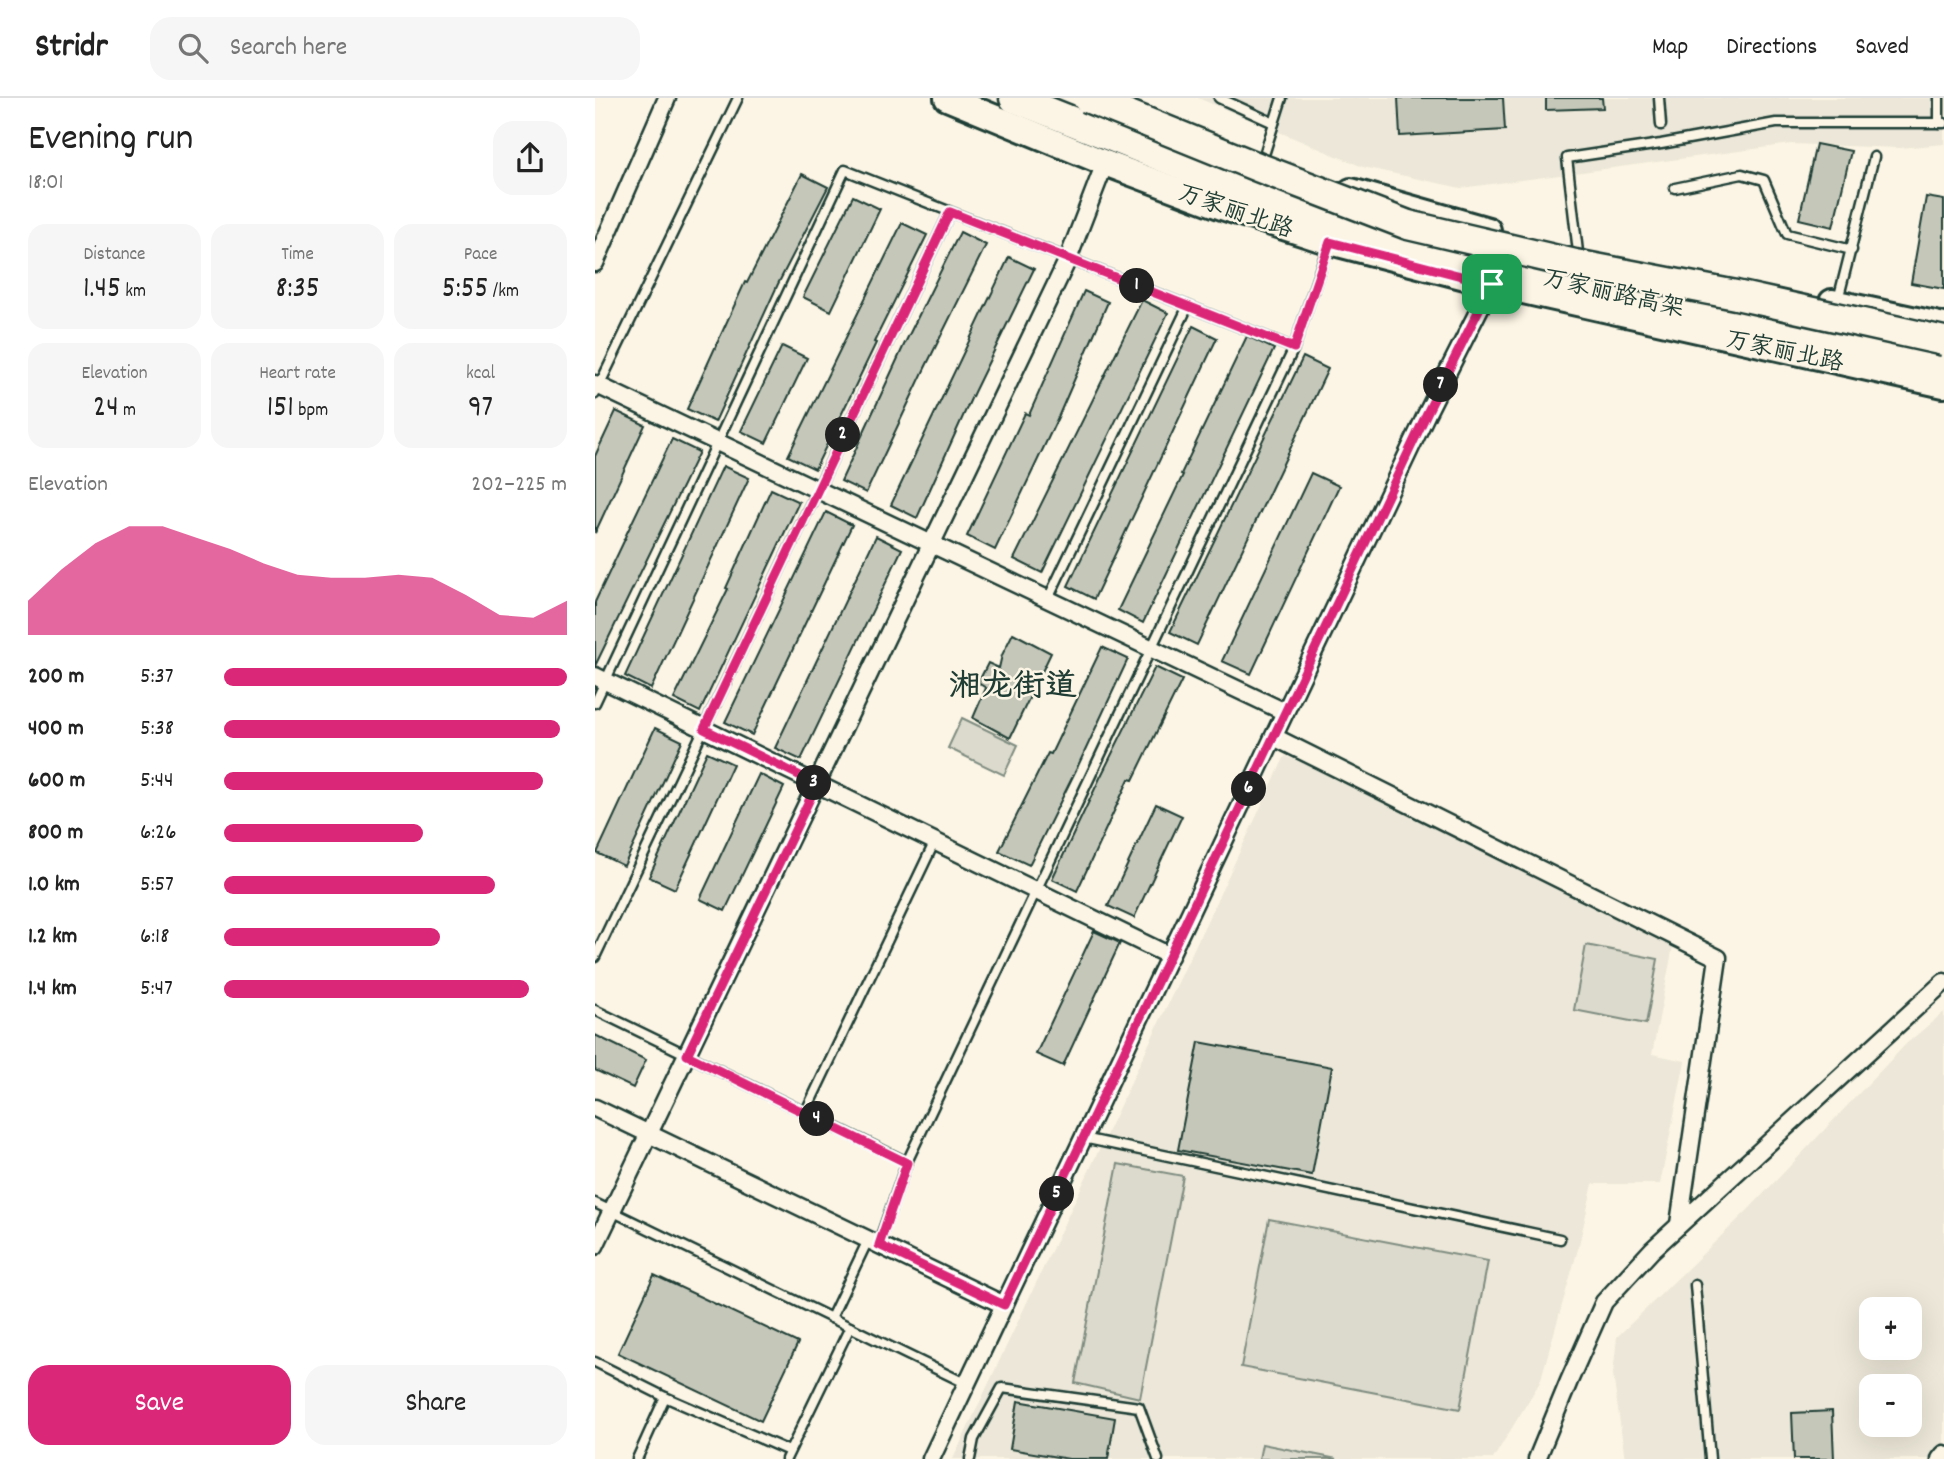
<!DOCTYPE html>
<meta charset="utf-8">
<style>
:root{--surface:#fff;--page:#f6f6f6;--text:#222;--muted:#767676;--line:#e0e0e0;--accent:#db2777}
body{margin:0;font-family:Dekko,"LXGW WenKai TC",sans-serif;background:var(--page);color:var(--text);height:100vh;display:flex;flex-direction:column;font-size:26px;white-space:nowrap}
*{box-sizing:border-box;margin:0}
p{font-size:23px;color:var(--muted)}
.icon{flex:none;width:38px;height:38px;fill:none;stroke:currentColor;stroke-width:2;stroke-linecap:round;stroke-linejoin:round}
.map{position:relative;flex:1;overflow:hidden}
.side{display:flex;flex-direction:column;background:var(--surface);width:595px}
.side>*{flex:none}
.tools{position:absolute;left:1264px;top:1199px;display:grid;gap:14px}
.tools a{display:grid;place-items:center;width:63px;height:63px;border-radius:14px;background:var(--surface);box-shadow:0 7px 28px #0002;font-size:35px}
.pin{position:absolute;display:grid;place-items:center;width:60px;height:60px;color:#fff;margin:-30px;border-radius:14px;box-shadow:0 4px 10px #0006}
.km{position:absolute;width:35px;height:35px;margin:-18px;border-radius:50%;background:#222;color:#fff;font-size:19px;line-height:35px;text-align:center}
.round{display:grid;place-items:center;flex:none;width:74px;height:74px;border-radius:21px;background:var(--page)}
.head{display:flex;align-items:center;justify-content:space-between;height:119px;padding:0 28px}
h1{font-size:38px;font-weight:600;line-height:52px}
.metrics{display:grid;grid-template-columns:repeat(3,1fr);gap:10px;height:119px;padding:7px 28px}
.metrics div{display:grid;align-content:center;border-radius:18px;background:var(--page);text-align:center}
.metrics b{font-size:30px;font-weight:600}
.metrics small{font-size:19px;font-weight:400}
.metrics p{font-size:19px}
.chart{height:196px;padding:14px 28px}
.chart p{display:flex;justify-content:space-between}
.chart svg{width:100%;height:126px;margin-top:7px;fill:var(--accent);opacity:.7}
.cta{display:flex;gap:14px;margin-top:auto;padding:14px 28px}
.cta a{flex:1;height:80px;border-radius:21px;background:var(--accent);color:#fff;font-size:28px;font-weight:600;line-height:80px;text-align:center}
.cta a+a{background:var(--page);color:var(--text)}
ul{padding:0 28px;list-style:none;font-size:23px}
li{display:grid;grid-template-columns:112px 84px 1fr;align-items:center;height:52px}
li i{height:18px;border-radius:9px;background:var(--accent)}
header{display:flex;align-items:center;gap:42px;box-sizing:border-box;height:98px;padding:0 35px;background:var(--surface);border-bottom:2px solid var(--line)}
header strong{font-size:33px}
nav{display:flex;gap:38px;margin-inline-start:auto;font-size:24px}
.search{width:490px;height:63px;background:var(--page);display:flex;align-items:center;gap:18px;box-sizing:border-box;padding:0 24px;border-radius:21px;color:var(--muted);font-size:26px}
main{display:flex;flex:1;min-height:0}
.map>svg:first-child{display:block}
</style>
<header>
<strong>Stridr</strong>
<div class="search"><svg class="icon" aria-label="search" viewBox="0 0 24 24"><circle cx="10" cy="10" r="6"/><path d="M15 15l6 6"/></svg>Search here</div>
<nav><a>Map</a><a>Directions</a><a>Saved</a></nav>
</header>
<main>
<section class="side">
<div class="head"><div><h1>Evening run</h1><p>18:01</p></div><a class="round"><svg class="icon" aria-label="share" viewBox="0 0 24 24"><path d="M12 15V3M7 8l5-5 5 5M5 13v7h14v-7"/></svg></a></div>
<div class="metrics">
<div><p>Distance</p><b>1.45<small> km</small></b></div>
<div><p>Time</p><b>8:35</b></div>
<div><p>Pace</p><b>5:55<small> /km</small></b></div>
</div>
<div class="metrics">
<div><p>Elevation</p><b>24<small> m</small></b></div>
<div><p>Heart rate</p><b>151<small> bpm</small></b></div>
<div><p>kcal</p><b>97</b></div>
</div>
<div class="chart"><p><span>Elevation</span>202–225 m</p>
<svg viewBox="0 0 160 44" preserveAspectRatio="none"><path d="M0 44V32L10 21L20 12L30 6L40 6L50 10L60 14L70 19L80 23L90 24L100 24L110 23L120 24L130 30L140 37L150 38L160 32V44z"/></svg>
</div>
<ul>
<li><b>200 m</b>5:37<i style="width:100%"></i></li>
<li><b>400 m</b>5:38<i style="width:98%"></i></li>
<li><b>600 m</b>5:44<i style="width:93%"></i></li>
<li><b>800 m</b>6:26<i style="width:58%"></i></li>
<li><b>1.0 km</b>5:57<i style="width:79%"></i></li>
<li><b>1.2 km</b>6:18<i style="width:63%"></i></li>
<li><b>1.4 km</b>5:47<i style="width:89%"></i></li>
</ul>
<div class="cta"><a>Save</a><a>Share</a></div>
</section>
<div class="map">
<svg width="1349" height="1361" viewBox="0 0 1349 1361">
<rect width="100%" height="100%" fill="#fcf5e5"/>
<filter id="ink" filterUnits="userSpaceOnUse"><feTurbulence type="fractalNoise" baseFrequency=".0143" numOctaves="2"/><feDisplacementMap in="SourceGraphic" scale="14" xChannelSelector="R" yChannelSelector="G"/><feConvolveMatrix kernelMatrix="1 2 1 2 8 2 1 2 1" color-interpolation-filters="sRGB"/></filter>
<g filter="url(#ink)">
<!-- built -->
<g fill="#ece7d8" fill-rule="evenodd">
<polygon points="603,0 1349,0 1349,46 1305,50 1196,46 866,90 768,69"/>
<polygon points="690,658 723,671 743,668 1080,838 1057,956 1090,963 1065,1086 998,1086 983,1151 945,1284 898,1361 358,1361"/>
<path d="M1349 914V1361H1030L1018 1276 1022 1239 1154 1111 1311 946ZM1276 1211H1314V1250H1276ZM1276 1288H1314V1326H1276Z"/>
</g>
<!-- green -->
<g fill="#dcdacc" stroke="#7e8c80" stroke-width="2">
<polygon points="367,620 423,647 409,677 353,650"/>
<polygon points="991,847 1063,861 1051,926 979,912"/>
<polygon points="523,1066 588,1078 545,1300 480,1285"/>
<polygon points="674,1121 893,1163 865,1311 646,1269"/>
<polygon points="667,1346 742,1361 664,1361"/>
</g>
<!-- building -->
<g fill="#c5c7b9" stroke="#1f3d34" stroke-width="2">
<polygon points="803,0 908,0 910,32 805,38"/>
<polygon points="951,0 1007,0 1008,10 951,12"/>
<polygon points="1221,46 1256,53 1238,129 1204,121"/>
<polygon points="207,76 233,89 183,186 120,324 92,311 150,184 152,185"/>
<polygon points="258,98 285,111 236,213 208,199"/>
<polygon points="1331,99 1349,102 1349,191 1316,185"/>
<polygon points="307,125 332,137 279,244 281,245 220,371 193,358"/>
<polygon points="365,134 391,147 330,270 271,395 246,383 309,247"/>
<polygon points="414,159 439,171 379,294 322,420 296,407"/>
<polygon points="489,193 513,204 464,317 400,452 372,438 430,315 434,317"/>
<polygon points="547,202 573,215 447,475 419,461"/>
<polygon points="598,228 622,240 499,501 473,488"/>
<polygon points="652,238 679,251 548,525 523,512 588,377 586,376"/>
<polygon points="187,248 212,260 171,345 146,333"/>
<polygon points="708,259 733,271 602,547 575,534"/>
<polygon points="21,313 50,327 0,435 0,358"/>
<polygon points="77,341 104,354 0,568 0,504 30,441 29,441"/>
<polygon points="128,368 154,380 56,591 30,578"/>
<polygon points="716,375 744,388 656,576 627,563"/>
<polygon points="176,391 204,404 105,614 79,601 133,491 131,490"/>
<polygon points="231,414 257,427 157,637 130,624"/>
<polygon points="281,438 307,451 206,662 180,650"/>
<polygon points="418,535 456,555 415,640 378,620 391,590 383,585 393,565 404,570 407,557"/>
<polygon points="507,549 533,561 482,670 434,767 404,753 453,655 456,656"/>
<polygon points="560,569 587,582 538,682 534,681 482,793 457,781 505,680"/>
<polygon points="60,630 87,643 29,768 2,755"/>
<polygon points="112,654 138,666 80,791 54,779"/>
<polygon points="164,676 189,689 130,813 105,801"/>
<polygon points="561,706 587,718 539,820 513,808"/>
<polygon points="499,833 525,845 468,968 441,956"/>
<polygon points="0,937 51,962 38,990 0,972"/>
<polygon points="604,944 737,969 717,1077 583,1052"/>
<polygon points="59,1177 203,1245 166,1323 23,1255"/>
<polygon points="423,1303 520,1320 513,1361 474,1361 415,1351"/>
<polygon points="1237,1313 1239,1361 1199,1361 1197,1315"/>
</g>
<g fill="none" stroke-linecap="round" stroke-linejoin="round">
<!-- lane casing -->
<g stroke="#1f3d34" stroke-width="13">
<g id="lane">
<polyline points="624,0 679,25"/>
<polyline points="1064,0 1066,27"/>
<polyline points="1344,0 1344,25"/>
<polyline points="668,60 687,0"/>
<polyline points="1080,90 1147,76 1169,82 1192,136 1257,152"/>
<polyline points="983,154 972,60 1066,46 1181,25 1349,25"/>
<polyline points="1243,202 1279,59"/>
<polyline points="0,296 143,0"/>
<polyline points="453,501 593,208"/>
<polyline points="0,605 250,72 699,250"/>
<polyline points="0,859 355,114"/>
<polyline points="0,912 312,1064"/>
<polyline points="210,1015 340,743"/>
<polyline points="488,1040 965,1141"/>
<polyline points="0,1105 372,1286"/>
<polyline points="283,1147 312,1064 699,250 733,148"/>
<polyline points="1100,1187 1115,1361"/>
<polyline points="236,1220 273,1142"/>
<polyline points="0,1264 70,1299 194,1353"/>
<polyline points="42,1361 70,1299"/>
<polyline points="191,1361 255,1229"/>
<polyline points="375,1361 379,1341 407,1290 544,1309 563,1361"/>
</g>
</g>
<!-- street casing -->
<g stroke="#1f3d34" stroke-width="21">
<g id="street">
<polyline points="0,165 72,0"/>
<polyline points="0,286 690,614"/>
<polyline points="0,578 575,858"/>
<polyline points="679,639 1123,860 1084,1126"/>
<polyline points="0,1010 409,1207"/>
<polyline points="0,1148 473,161 510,65"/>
<polyline points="336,1361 832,315 897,186"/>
<polyline points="942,1361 974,1283 1009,1204 1057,1152 1349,884"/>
<polyline points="1345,1361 1349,1356"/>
</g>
</g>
<!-- primary casing -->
<g stroke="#1f3d34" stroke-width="30">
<g id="primary">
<polyline points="352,0 510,65 627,109 735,144 897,186 1349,287"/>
<polyline points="756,93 893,132"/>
<polyline points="1237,204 1349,228"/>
</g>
</g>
<!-- highway casing -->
<g stroke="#1f3d34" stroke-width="33">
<polyline id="highway" points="419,0 655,94 810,144 976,185 1349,266"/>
</g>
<!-- lane -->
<use href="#lane" stroke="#fcf5e5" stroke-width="8"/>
<!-- street -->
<use href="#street" stroke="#fcf5e5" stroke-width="16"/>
<!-- primary -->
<use href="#primary" stroke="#fcf5e5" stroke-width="24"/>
<!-- highway -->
<use href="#highway" stroke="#fcf5e5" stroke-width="28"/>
<!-- highway-bridge casing -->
<g stroke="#1f3d34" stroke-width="33" stroke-linecap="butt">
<polyline id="highway-bridge" points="492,0 665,70 813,127 980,166 1141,197 1349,243"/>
</g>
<!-- highway-bridge -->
<use href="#highway-bridge" stroke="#fcf5e5" stroke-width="28"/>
</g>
</g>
<g fill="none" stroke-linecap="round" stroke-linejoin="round" filter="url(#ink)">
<!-- route casing -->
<g stroke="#fff" stroke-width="14">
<polygon id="route" points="355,114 699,250 735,144 897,186 832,315 409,1207 284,1147 312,1065 92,957 222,686 109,631"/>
</g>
<!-- route -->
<use href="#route" stroke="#db2777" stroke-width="9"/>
</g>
<g text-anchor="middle" stroke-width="5" stroke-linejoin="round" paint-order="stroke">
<!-- street labels -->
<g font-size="24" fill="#1f3d34" stroke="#fcf5e5">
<text transform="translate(641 112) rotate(19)" y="8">万家丽北路</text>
<text transform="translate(1019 194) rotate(13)" y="8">万家丽路高架</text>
<text transform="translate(1190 252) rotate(12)" y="8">万家丽北路</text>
</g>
<!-- district labels -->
<g font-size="32" font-weight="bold" fill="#1f3d34" stroke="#fcf5e5">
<text x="418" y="597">湘龙街道</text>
</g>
</g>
</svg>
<div class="tools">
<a>+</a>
<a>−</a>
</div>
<div class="pin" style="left:897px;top:186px;background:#1e9e55"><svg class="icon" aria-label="arrive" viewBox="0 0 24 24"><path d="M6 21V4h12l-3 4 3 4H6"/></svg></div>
<b class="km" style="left:542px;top:188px">1</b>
<b class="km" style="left:248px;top:337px">2</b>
<b class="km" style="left:219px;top:685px">3</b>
<b class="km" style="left:222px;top:1021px">4</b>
<b class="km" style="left:462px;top:1096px">5</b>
<b class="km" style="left:654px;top:691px">6</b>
<b class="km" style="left:846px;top:287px">7</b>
</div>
</main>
